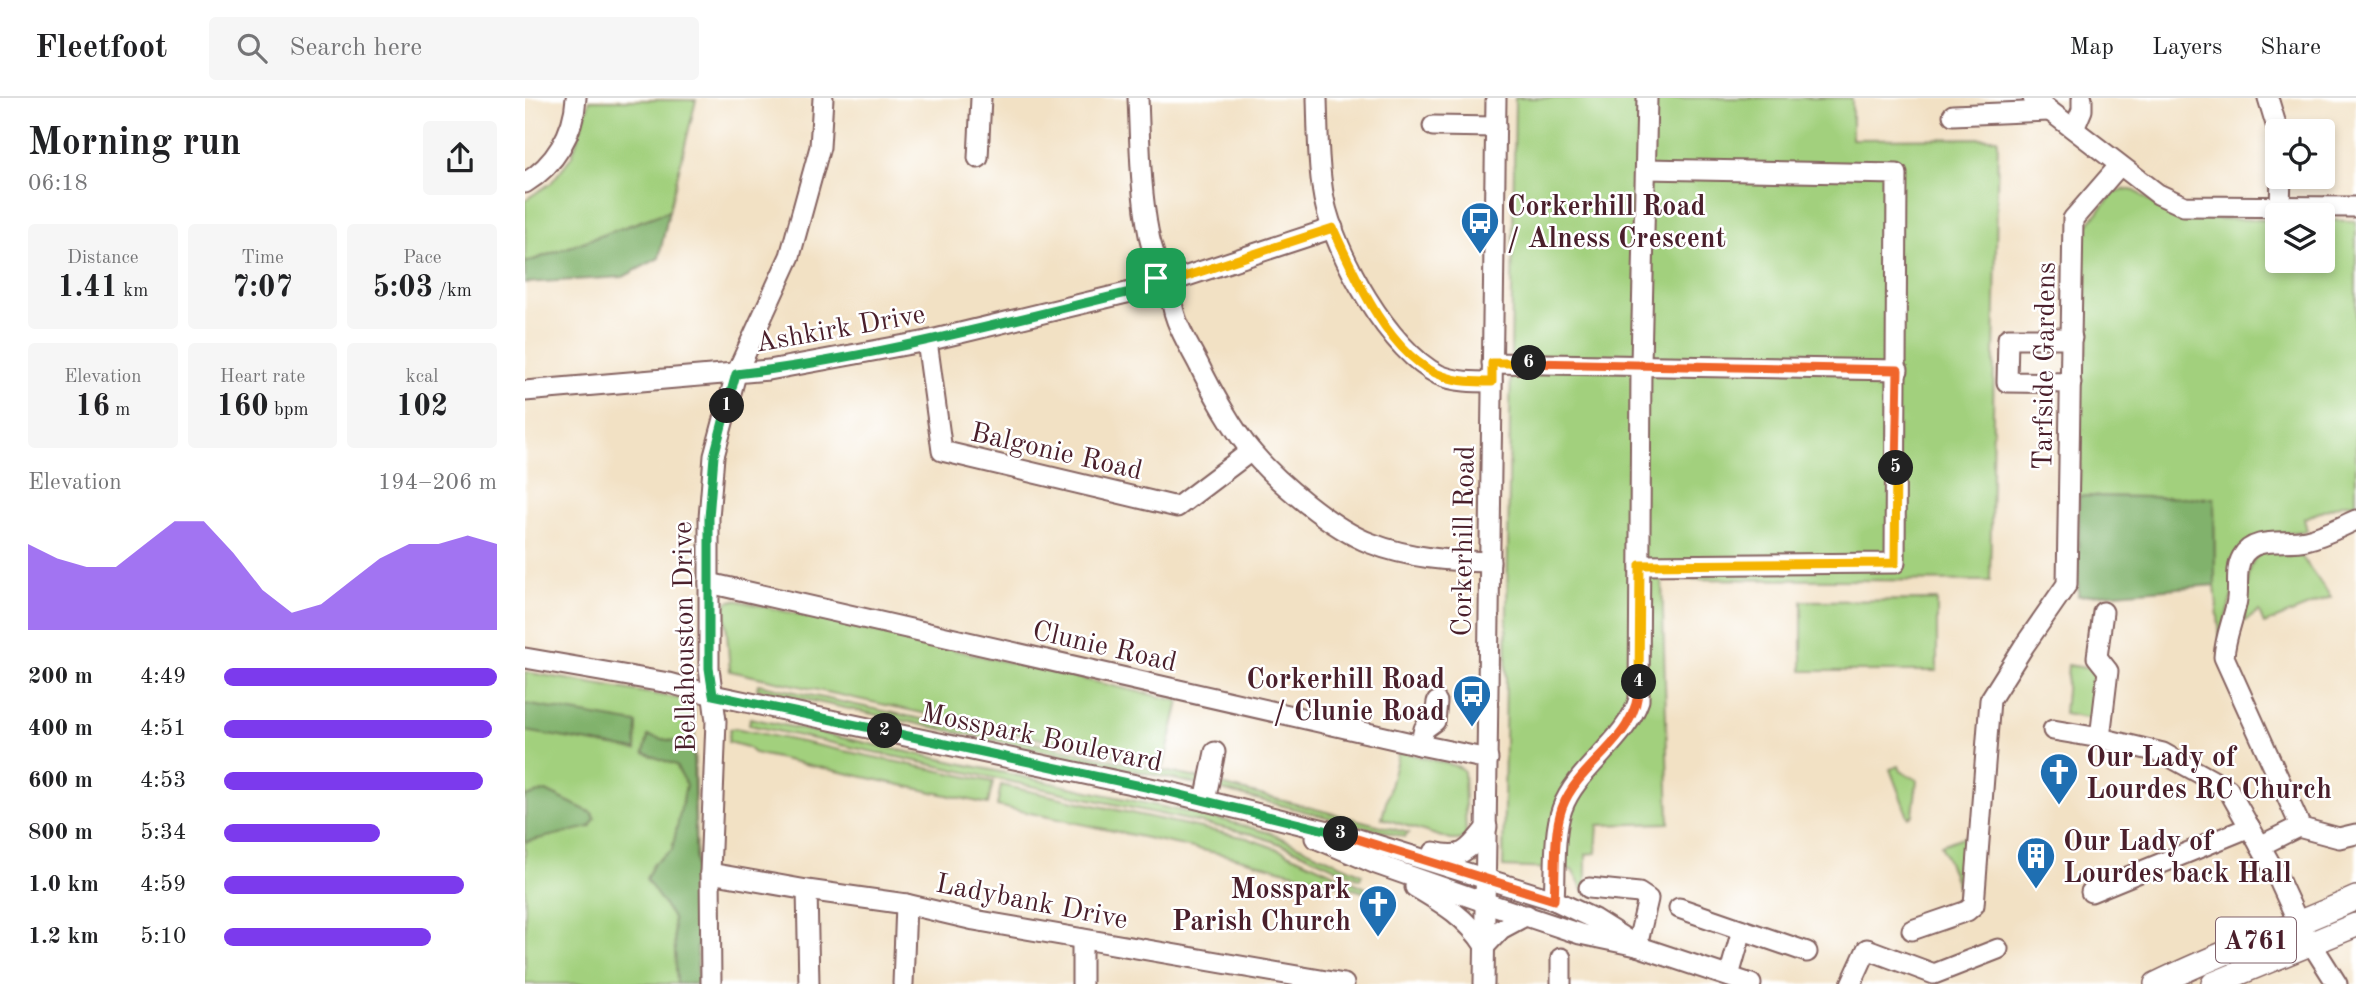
<!DOCTYPE html>
<meta charset="utf-8">
<style>
:root{--surface:#fff;--page:#f6f6f6;--text:#202124;--muted:#757577;--line:#e0e0e0;--accent:#7c3aed}
body{margin:0;font-family:"Old Standard TT",serif;background:var(--page);color:var(--text);height:100vh;display:flex;flex-direction:column;font-size:26px;white-space:nowrap}
*{box-sizing:border-box;margin:0}
p{font-size:23px;color:var(--muted)}
.icon{flex:none;width:38px;height:38px;fill:none;stroke:currentColor;stroke-width:2;stroke-linecap:round;stroke-linejoin:round}
.map{position:relative;flex:1;overflow:hidden}
.drawer{display:flex;flex-direction:column;background:var(--surface);width:525px}
.drawer>*{flex:none}
.tools{position:absolute;left:1740px;top:21px;display:grid;gap:14px}
.tools a{display:grid;place-items:center;width:70px;height:70px;border-radius:7px;background:var(--surface);box-shadow:0 4px 10px #0003;font-size:35px}
.pin{position:absolute;display:grid;place-items:center;width:60px;height:60px;color:#fff;margin:-30px;border-radius:14px;box-shadow:0 4px 10px #0006}
.km{position:absolute;width:35px;height:35px;margin:-18px;border-radius:50%;background:#222;color:#fff;font-size:19px;line-height:35px;text-align:center}
.round{display:grid;place-items:center;flex:none;width:74px;height:74px;border-radius:7px;background:var(--page)}
.overview{display:flex;align-items:center;justify-content:space-between;height:119px;padding:0 28px}
h1{font-size:38px;font-weight:700;line-height:52px}
.figures{display:grid;grid-template-columns:repeat(3,1fr);gap:10px;height:119px;padding:7px 28px}
.figures div{display:grid;align-content:center;border-radius:7px;background:var(--page);text-align:center}
.figures b{font-size:30px;font-weight:700}
.figures small{font-size:19px;font-weight:400}
.figures p{font-size:19px}
.chart{height:196px;padding:14px 28px}
.chart p{display:flex;justify-content:space-between}
.chart svg{width:100%;height:126px;margin-top:7px;fill:var(--accent);opacity:.7}
ul{padding:0 28px;list-style:none;font-size:23px}
li{display:grid;grid-template-columns:112px 84px 1fr;align-items:center;height:52px}
li i{height:18px;border-radius:9px;background:var(--accent)}
header{display:flex;align-items:center;gap:42px;box-sizing:border-box;height:98px;padding:0 35px;background:var(--surface);border-bottom:2px solid var(--line)}
header strong{font-size:33px}
nav{display:flex;gap:38px;margin-inline-start:auto;font-size:24px}
.search{width:490px;height:63px;background:var(--page);display:flex;align-items:center;gap:18px;box-sizing:border-box;padding:0 24px;border-radius:7px;color:var(--muted);font-size:26px}
main{display:flex;flex:1;min-height:0}
.map>svg:first-child{display:block}
</style>
<header>
<strong>Fleetfoot</strong>
<div class="search"><svg class="icon" aria-label="search" viewBox="0 0 24 24"><circle cx="10" cy="10" r="6"/><path d="M15 15l6 6"/></svg>Search here</div>
<nav><a>Map</a><a>Layers</a><a>Share</a></nav>
</header>
<main>
<section class="drawer">
<div class="overview"><div><h1>Morning run</h1><p>06:18</p></div><a class="round"><svg class="icon" aria-label="share" viewBox="0 0 24 24"><path d="M12 15V3M7 8l5-5 5 5M5 13v7h14v-7"/></svg></a></div>
<div class="figures">
<div><p>Distance</p><b>1.41<small> km</small></b></div>
<div><p>Time</p><b>7:07</b></div>
<div><p>Pace</p><b>5:03<small> /km</small></b></div>
</div>
<div class="figures">
<div><p>Elevation</p><b>16<small> m</small></b></div>
<div><p>Heart rate</p><b>160<small> bpm</small></b></div>
<div><p>kcal</p><b>102</b></div>
</div>
<div class="chart"><p><span>Elevation</span>194–206 m</p>
<svg viewBox="0 0 160 44" preserveAspectRatio="none"><path d="M0 44V14L10 19L20 22L30 22L40 14L50 6L60 6L70 17L80 30L90 38L100 35L110 27L120 19L130 14L140 14L150 11L160 14V44z"/></svg>
</div>
<ul>
<li><b>200 m</b>4:49<i style="width:100%"></i></li>
<li><b>400 m</b>4:51<i style="width:98%"></i></li>
<li><b>600 m</b>4:53<i style="width:95%"></i></li>
<li><b>800 m</b>5:34<i style="width:57%"></i></li>
<li><b>1.0 km</b>4:59<i style="width:88%"></i></li>
<li><b>1.2 km</b>5:10<i style="width:76%"></i></li>
</ul>
</section>
<div class="map">
<svg width="1831" height="886" viewBox="0 0 1831 886">
<rect width="100%" height="100%" fill="#fff"/>
<filter id="ink" filterUnits="userSpaceOnUse"><feTurbulence type="fractalNoise" baseFrequency=".0143" numOctaves="2"/><feDisplacementMap in="SourceGraphic" scale="14" xChannelSelector="R" yChannelSelector="G"/><feConvolveMatrix kernelMatrix="1 2 1 2 8 2 1 2 1" color-interpolation-filters="sRGB"/></filter>
<filter id="wash" filterUnits="userSpaceOnUse"><feTurbulence type="fractalNoise" baseFrequency=".00686" numOctaves="4" result="noise"/><feDisplacementMap in="SourceGraphic" scale="28" xChannelSelector="R" yChannelSelector="G"/><feGaussianBlur stdDeviation="1.57" result="paint"/><feColorMatrix in="noise" values="0 0 0 0 0 0 0 0 0 0 0 0 0 0 0 0 0 1.4 0 .05"/><feComposite in="paint" operator="in"/></filter>
<g filter="url(#wash)">
<rect width="100%" height="100%" fill="#f2e1c4"/>
<!-- green -->
<g fill="#a2d07d" stroke="#767854" stroke-width="2">
<polygon points="990,0 1327,0 1327,41 1473,40 1465,483 1137,481 1144,725 1073,727 1071,755 1061,756 1061,797 1047,772 978,769"/>
<polygon points="65,2 171,2 144,113 0,165 0,102 26,85 47,58"/>
<polygon points="1599,91 1610,93 1649,120 1752,122 1752,163 1797,163 1797,122 1831,123 1831,406 1820,405 1779,420 1782,433 1734,437 1706,501 1695,540 1690,487 1689,400 1554,398 1558,132 1589,95"/>
<path d="M1771 451 1806 499 1739 526 1734 514 1718 524C1723 506 1719 461 1737 454 1747 450 1761 452 1771 451Z"/>
<polygon points="210,502 654,603 639,668 205,573 200,510 202,504"/>
<polygon points="1412,502 1412,573 1277,573 1277,503"/>
<polygon points="1543,567 1578,573 1571,622 1539,616"/>
<polygon points="0,574 169,603 172,886 0,886"/>
<polygon points="233,586 677,681 676,687 232,591"/>
<polygon points="225,620 698,722 745,735 837,776 835,781 764,749 727,736 224,627"/>
<polygon points="210,630 468,684 463,706 229,655 222,649 203,644 205,631"/>
<polygon points="874,653 934,669 939,673 941,739 934,742 926,742 857,720"/>
<polygon points="1374,668 1376,673 1392,682 1388,717 1383,719 1365,671"/>
<polygon points="689,685 884,735 879,739 689,690"/>
<polygon points="476,687 722,740 758,753 841,790 839,794 710,759 472,708"/>
<polygon points="1449,735 1444,793 1439,804 1416,747"/>
</g>
<!-- forest -->
<g fill="#81b26c" stroke="#66684c" stroke-width="2">
<polygon points="144,113 134,160 98,179 0,185 0,165"/>
<polygon points="1554,398 1689,400 1690,487 1553,498"/>
<polygon points="0,606 112,625 111,652 0,633"/>
<polygon points="123,638 168,647 173,886 152,886 148,820 121,781 129,765 147,752 161,687 151,667 119,655"/>
<polygon points="21,693 67,715 70,720 65,729 0,744 0,699"/>
</g>
</g>
<g filter="url(#ink)">
<g fill="none" stroke-linecap="round" stroke-linejoin="round">
<!-- minor casing -->
<g stroke="#856361" stroke-width="23">
<g id="minor">
<path d="M613 0C615 45 615 92 624 137 626 151 635 165 631 180"/>
<path d="M792 0C793 34 793 68 799 101 810 156 864 252 914 277 930 284 949 284 967 284"/>
<polyline points="1508,0 1633,96 1659,108 1831,109"/>
<polyline points="1743,0 1753,33"/>
<polyline points="1428,17 1524,13"/>
<polyline points="908,28 971,29"/>
<polyline points="1549,31 1557,12 1557,0"/>
<polyline points="453,60 456,0"/>
<path d="M0 85C30 67 49 35 51 0"/>
<polyline points="1755,108 1756,79"/>
<path d="M646 188C644 217 661 242 674 267 686 292 709 333 727 354 752 384 808 431 845 445 884 460 924 463 965 464"/>
<polyline points="646,188 653,181 808,130"/>
<polyline points="402,243 417,353 652,409 726,353"/>
<polyline points="967,265 1373,272"/>
<polyline points="1546,285 1482,284 1483,240 1547,240"/>
<polyline points="0,293 244,272 402,243 618,191 625,187 631,180"/>
<polyline points="1115,467 1370,465 1372,76 1121,71"/>
<polyline points="184,485 895,647 963,661"/>
<polyline points="0,560 144,585 188,597 644,694 820,737 1029,802 1069,821 1112,848"/>
<polyline points="1528,632 1575,640 1638,655 1703,691 1751,776 1774,826 1812,886"/>
<polyline points="1575,640 1583,573 1572,559 1578,514"/>
<polyline points="895,647 899,631 910,623 912,604"/>
<polyline points="680,703 690,654"/>
<polyline points="1773,729 1814,740 1831,736"/>
<polyline points="790,740 851,766 962,805 1055,836 1112,848 1226,886"/>
<path d="M1735 748 1773 729V723L1699 559C1700 540 1707 525 1711 507 1715 491 1709 473 1717 459 1729 437 1761 447 1781 442 1799 438 1815 429 1831 422"/>
<path d="M909 754C939 762 944 751 962 729"/>
<polyline points="185,775 282,792 381,806 449,822 819,886"/>
<path d="M890 789C919 806 942 820 960 848"/>
<polyline points="1064,790 1114,795 1123,801 1112,848"/>
<polyline points="282,792 284,886"/>
<polyline points="1566,794 1725,729"/>
<path d="M1029 802C1031 775 1028 736 1037 711 1051 671 1100 644 1114 602L1116 266 1122 0"/>
<polyline points="1154,810 1282,854"/>
<polyline points="1387,832 1442,813 1449,807 1465,602 1499,548 1542,486 1548,121 1594,68"/>
<polyline points="960,848 976,831 1002,817"/>
<polyline points="1036,860 1036,886"/>
<polyline points="1204,878 1217,832"/>
<polyline points="186,886 185,775 191,623 184,570 184,420 189,358 211,276 265,158 295,49 298,0"/>
<polyline points="378,886 381,806"/>
<polyline points="557,886 557,841"/>
<polyline points="959,886 971,0"/>
<polyline points="1326,886 1342,851 1409,876 1473,851"/>
</g>
</g>
<!-- major casing -->
<g stroke="#856361" stroke-width="26">
<g id="major">
<path d="M1631 886C1696 854 1765 830 1831 800"/>
<polyline points="1688,886 1831,827"/>
</g>
</g>
<!-- minor -->
<use href="#minor" stroke="#fff" stroke-width="19"/>
<!-- major -->
<use href="#major" stroke="#fff" stroke-width="23"/>
</g>
</g>
<g fill="none" stroke-linecap="round" stroke-linejoin="round" filter="url(#ink)">
<!-- split-1 casing -->
<g stroke="#fff" stroke-width="14">
<path id="split-1" d="M202 308 211 276C349 260 483 223 618 191L625 187 631 180"/>
</g>
<!-- split-2 casing -->
<g stroke="#fff" stroke-width="14">
<polyline id="split-2" points="202,308 189,358 184,420 184,570 188,597 360,633"/>
</g>
<!-- split-3 casing -->
<g stroke="#fff" stroke-width="14">
<polyline id="split-3" points="360,633 644,694 816,736"/>
</g>
<!-- split-4 casing -->
<g stroke="#fff" stroke-width="14">
<path id="split-4" d="M816 736 1029 802C1031 775 1028 735 1037 710 1055 662 1114 643 1114 584"/>
</g>
<!-- split-5 casing -->
<g stroke="#fff" stroke-width="14">
<polyline id="split-5" points="1114,584 1115,467 1370,465 1371,370"/>
</g>
<!-- split-6 casing -->
<g stroke="#fff" stroke-width="14">
<polyline id="split-6" points="1004,265 1373,272 1371,370"/>
</g>
<!-- split-7 casing -->
<g stroke="#fff" stroke-width="14">
<path id="split-7" d="M631 180 646 188 653 181 808 130C829 177 865 260 918 278 934 284 950 284 967 284V265H1004"/>
</g>
<!-- split-1 -->
<use href="#split-1" stroke="#22a559" stroke-width="9"/>
<!-- split-2 -->
<use href="#split-2" stroke="#22a559" stroke-width="9"/>
<!-- split-3 -->
<use href="#split-3" stroke="#22a559" stroke-width="9"/>
<!-- split-4 -->
<use href="#split-4" stroke="#f0652b" stroke-width="9"/>
<!-- split-5 -->
<use href="#split-5" stroke="#f5b400" stroke-width="9"/>
<!-- split-6 -->
<use href="#split-6" stroke="#f0652b" stroke-width="9"/>
<!-- split-7 -->
<use href="#split-7" stroke="#f5b400" stroke-width="9"/>
</g>
<!-- icons -->
<defs>
<g id="bus-pin" transform="scale(2.0125)"><path d="M0 17L-7.5 6A9.5 9.5 0 1 1 7.5 6Z" fill="#1f6fb2" stroke="#fff"/><path d="M-5-6H5V4H4V6H2V4H-2V6H-4V4H-5ZM-3.5-4V0h7V-4ZM-3.5 1.2v1.5H-2V1.2ZM2 1.2v1.5H3.5V1.2Z" fill="#fff"/></g>
<g id="church-pin" transform="scale(2.0125)"><path d="M0 17L-7.5 6A9.5 9.5 0 1 1 7.5 6Z" fill="#1f6fb2" stroke="#fff"/><path d="M-1.2-6h2.4v3.5h3.3v2.4h-3.3V6h-2.4V-.1h-3.3v-2.4h3.3Z" fill="#fff"/></g>
<g id="building-pin" transform="scale(2.0125)"><path d="M0 17L-7.5 6A9.5 9.5 0 1 1 7.5 6Z" fill="#1f6fb2" stroke="#fff"/><path d="M-4-6H4V6H1V3H-1V6H-4ZM-2.5-4.3h1.7v1.8h-1.7ZM.8-4.3h1.7v1.8H.8ZM-2.5-1h1.7V.8h-1.7ZM.8-1h1.7V.8H.8Z" fill="#fff"/></g>
</defs>
<g fill-rule="evenodd">
<use href="#bus-pin" x="955" y="123"/>
<use href="#bus-pin" x="947" y="596"/>
<use href="#church-pin" x="1534" y="674"/>
<use href="#building-pin" x="1511" y="758"/>
<use href="#church-pin" x="853" y="806"/>
</g>
<g text-anchor="middle" stroke-width="5" stroke-linejoin="round" paint-order="stroke">
<!-- shield labels -->
<rect fill="#fff" stroke="#80626b" stroke-width="2" x="1691" y="819.5" width="80" height="45" rx="5"/>
<g font-size="26" font-weight="bold" fill="#4a1f2b">
<text x="1731" y="851">A761</text>
</g>
<!-- poi labels -->
<g font-size="28" font-weight="bold" fill="#4a1f2b" stroke="#fff" text-anchor="start">
<text x="982" y="117">Corkerhill Road<tspan x="982" dy="32">/ Alness Crescent</tspan></text>
<text x="920" y="590" text-anchor="end">Corkerhill Road<tspan x="920" dy="32">/ Clunie Road</tspan></text>
<text x="1561" y="668">Our Lady of<tspan x="1561" dy="32">Lourdes RC Church</tspan></text>
<text x="1538" y="752">Our Lady of<tspan x="1538" dy="32">Lourdes back Hall</tspan></text>
<text x="826" y="800" text-anchor="end">Mosspark<tspan x="826" dy="32">Parish Church</tspan></text>
</g>
<!-- street labels -->
<g font-size="28" fill="#4a1f2b" stroke="#fff">
<text transform="translate(315 229) rotate(-10)" y="10">Ashkirk Drive</text>
<text transform="translate(1518 268) rotate(-89)" y="10">Tarfside Gardens</text>
<text transform="translate(532 352) rotate(13)" y="10">Balgonie Road</text>
<text transform="translate(937 443) rotate(-89)" y="10">Corkerhill Road</text>
<text transform="translate(158 539) rotate(-91)" y="10">Bellahouston Drive</text>
<text transform="translate(580 547) rotate(13)" y="10">Clunie Road</text>
<text transform="translate(517 638) rotate(12)" y="10">Mosspark Boulevard</text>
<text transform="translate(507 802) rotate(11)" y="10">Ladybank Drive</text>
</g>
</g>
</svg>
<div class="tools">
<a><svg class="icon" aria-label="locate" viewBox="0 0 24 24"><circle cx="12" cy="12" r="6"/><path d="M12 2v4M12 18v4M2 12h4M18 12h4"/></svg></a>
<a><svg class="icon" aria-label="layers" viewBox="0 0 24 24"><path d="M12 4l9 5-9 5-9-5zM3 14l9 5 9-5"/></svg></a>
</div>
<div class="pin" style="left:631px;top:180px;background:#1e9e55"><svg class="icon" aria-label="arrive" viewBox="0 0 24 24"><path d="M6 21V4h12l-3 4 3 4H6"/></svg></div>
<b class="km" style="left:202px;top:308px">1</b>
<b class="km" style="left:360px;top:633px">2</b>
<b class="km" style="left:816px;top:736px">3</b>
<b class="km" style="left:1114px;top:584px">4</b>
<b class="km" style="left:1371px;top:370px">5</b>
<b class="km" style="left:1004px;top:265px">6</b>
</div>
</main>
